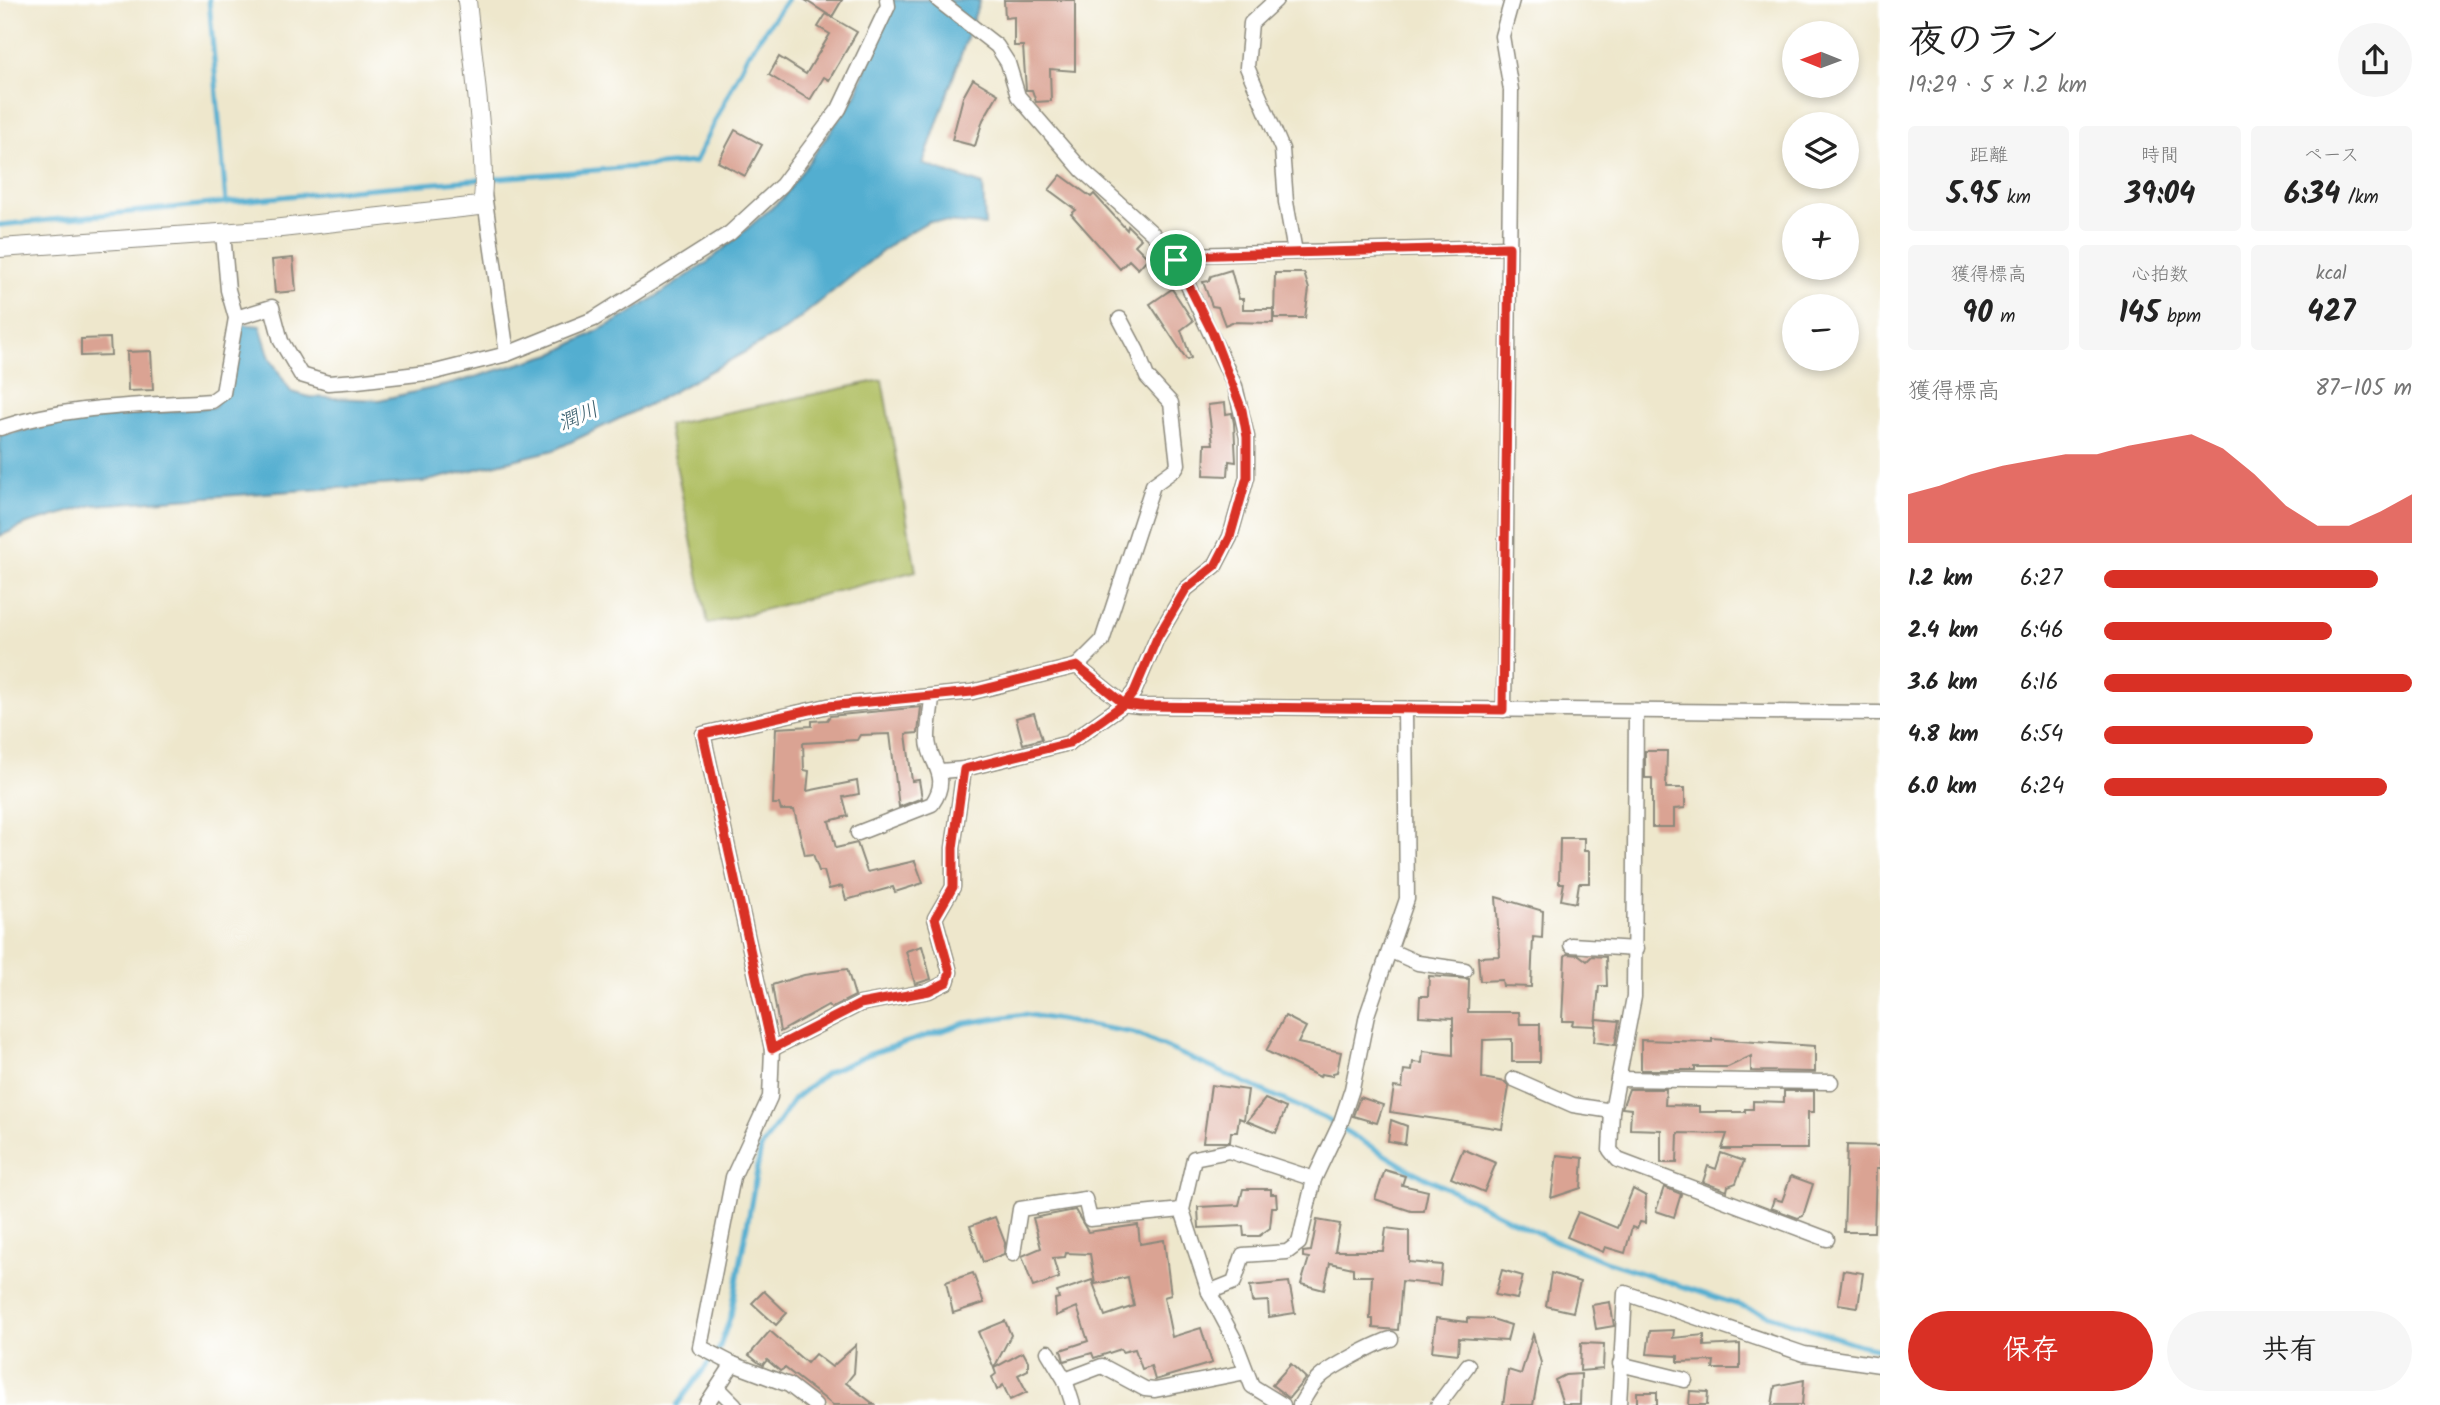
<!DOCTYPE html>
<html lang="ja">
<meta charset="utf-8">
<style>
:root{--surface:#fff;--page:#f6f6f6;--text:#222;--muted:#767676;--accent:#d93025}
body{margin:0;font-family:Kalam,"Klee One",sans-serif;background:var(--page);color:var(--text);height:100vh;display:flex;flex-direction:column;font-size:26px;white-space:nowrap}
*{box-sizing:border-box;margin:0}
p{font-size:23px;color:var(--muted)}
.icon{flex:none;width:38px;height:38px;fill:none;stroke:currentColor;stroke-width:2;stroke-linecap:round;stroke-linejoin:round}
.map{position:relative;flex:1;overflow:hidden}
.panel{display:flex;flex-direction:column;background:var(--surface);width:560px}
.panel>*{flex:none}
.needle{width:46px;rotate:271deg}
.fabs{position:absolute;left:1782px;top:21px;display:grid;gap:14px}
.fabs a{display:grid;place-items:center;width:77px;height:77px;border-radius:50%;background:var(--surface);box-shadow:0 4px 10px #0003;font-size:35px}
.pin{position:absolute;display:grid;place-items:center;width:60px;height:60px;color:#fff;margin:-30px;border:4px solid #fff;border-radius:50%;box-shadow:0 2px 7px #0007}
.round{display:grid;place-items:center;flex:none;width:74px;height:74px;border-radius:37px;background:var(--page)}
.summary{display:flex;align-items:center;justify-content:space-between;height:119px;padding:0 28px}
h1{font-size:38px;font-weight:800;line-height:52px}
.figures{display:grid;grid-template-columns:repeat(3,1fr);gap:10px;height:119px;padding:7px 28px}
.figures div{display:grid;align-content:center;border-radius:7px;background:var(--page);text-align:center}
.figures b{font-size:30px;font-weight:800}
.figures small{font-size:19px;font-weight:400}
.figures p{font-size:19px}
.chart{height:196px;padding:14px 28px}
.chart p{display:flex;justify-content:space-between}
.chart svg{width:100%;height:126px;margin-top:7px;fill:var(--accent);opacity:.7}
.cta{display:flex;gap:14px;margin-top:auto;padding:14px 28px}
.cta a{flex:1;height:80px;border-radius:42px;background:var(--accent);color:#fff;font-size:28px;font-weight:800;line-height:80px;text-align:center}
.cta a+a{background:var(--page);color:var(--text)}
ul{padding:0 28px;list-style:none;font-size:23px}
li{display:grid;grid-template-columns:112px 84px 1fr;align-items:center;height:52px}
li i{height:18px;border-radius:9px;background:var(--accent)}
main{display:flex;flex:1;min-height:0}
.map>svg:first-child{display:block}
</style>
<main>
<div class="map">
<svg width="1880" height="1405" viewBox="0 0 1880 1405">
<rect width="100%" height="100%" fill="#fff"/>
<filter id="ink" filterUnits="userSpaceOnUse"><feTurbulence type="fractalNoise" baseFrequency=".0143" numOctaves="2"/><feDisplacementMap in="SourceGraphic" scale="14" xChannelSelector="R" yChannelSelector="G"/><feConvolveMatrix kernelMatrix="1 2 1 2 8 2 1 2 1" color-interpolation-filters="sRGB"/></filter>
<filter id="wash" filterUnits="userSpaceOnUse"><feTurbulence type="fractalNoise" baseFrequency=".00686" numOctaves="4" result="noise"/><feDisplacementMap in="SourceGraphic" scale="28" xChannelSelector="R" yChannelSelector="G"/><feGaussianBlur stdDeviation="1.57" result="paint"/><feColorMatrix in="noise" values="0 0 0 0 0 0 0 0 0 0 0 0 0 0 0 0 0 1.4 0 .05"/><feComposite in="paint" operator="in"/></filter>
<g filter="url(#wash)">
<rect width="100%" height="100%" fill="#eee7cc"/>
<!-- green -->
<polygon fill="#afbe60" stroke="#6d7446" stroke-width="2" points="882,380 916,571 708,624 668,425"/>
<!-- water -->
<polygon fill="#52aed0" stroke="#3e6c7e" stroke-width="2" points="889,0 980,0 923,164 983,185 985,225 929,221 895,241 785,330 656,401 554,450 423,482 93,505 27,524 0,536 0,435 87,419 215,407 241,324 260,326 270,358 291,392 310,397 379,400 455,383 555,353 628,315 708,262 783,198 856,95"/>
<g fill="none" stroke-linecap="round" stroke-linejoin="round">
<!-- stream -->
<g stroke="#52aed0" stroke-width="5">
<polyline points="209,0 226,203"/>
<polyline points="0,225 349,190 695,162 748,54 787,0"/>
<polyline points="677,1405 719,1349 731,1315 761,1148 794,1099 826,1073 870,1054 966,1023 1024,1014 1134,1033 1324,1118 1410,1170 1550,1239 1605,1261 1860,1345 1880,1349"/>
</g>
</g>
<g id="blocks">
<!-- building -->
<g fill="#daa393">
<polygon points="805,0 842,0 832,17"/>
<polygon points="1004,0 1075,0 1075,71 1050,69 1051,101 1036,102 1032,90 1026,90 1023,46 1014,46 1014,17 1005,18"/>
<polygon points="826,14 857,32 829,80 824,77 810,100 769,75 779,57 806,74 830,34 818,27"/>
<polygon points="973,79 998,94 983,120 975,146 952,140 963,97"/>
<polygon points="735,130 762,145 745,176 718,162"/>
<polygon points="1061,175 1091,197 1094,194 1127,230 1128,226 1141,239 1135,245 1148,258 1138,269 1129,260 1120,269 1071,214 1076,210 1049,190"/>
<polygon points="293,258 296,291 275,293 272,260"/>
<polygon points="1231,270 1239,299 1243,299 1243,309 1273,309 1273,323 1232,322 1225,325 1218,307 1212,306 1203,282 1209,281 1211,276"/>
<polygon points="1275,273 1304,273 1309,289 1305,318 1274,318"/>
<polygon points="1172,289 1193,321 1181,330 1191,358 1187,360 1150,304"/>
<polygon points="110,338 111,355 81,356 81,339"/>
<polygon points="151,351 153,390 128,391 127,352"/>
<polygon points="1225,403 1226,414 1232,413 1234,423 1236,462 1229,461 1228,476 1204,475 1205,444 1213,444 1208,405"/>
<polygon points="921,707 918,733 906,734 912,781 919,780 922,798 899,807 890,734 860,735 857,740 803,743 804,770 809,771 807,791 857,781 859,794 843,797 848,816 829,821 836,848 857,843 867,872 915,861 923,883 895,892 893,887 846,900 842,886 829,889 824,871 819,871 813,854 805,855 794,810 781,810 779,804 773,804 776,728 812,726 812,721 827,720 830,716"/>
<polygon points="1034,713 1042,739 1023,744 1016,718"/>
<polygon points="1645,751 1667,751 1666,788 1685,788 1685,808 1674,809 1674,827 1652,827 1652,778 1645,778"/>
<polygon points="1560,838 1584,838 1584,851 1589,851 1589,883 1579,883 1576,903 1561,900 1564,883 1559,883"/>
<polygon points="1496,897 1543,911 1542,938 1533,937 1531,987 1503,986 1502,980 1480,981 1478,957 1500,956"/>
<polygon points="922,946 931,979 915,984 906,951"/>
<polygon points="1567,954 1579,955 1587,961 1592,956 1606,957 1607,986 1599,986 1595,1026 1572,1025 1573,1021 1562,1021 1565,956"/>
<polygon points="847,969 855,996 831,1008 828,1005 780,1032 772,985 804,975"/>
<polygon points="1429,976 1469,979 1468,1012 1519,1012 1520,1024 1540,1024 1540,1062 1512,1062 1512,1039 1483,1040 1482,1078 1505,1082 1509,1087 1502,1129 1390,1112 1394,1087 1402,1088 1404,1070 1412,1071 1413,1062 1422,1063 1423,1051 1453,1055 1453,1018 1419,1016 1420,996 1428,996"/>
<polygon points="1285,1016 1306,1027 1298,1043 1341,1052 1337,1072 1333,1073 1333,1076 1321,1074 1320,1077 1266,1051"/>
<polygon points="1596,1019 1619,1021 1615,1045 1594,1042"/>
<polygon points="1712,1039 1815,1046 1815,1072 1751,1071 1751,1056 1728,1067 1695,1067 1695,1070 1641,1070 1641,1040 1712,1042"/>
<polygon points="1211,1085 1248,1090 1244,1120 1239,1118 1237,1132 1231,1132 1230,1142 1203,1142"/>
<polygon points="1629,1089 1666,1089 1665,1105 1699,1106 1699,1112 1745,1112 1745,1109 1753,1109 1753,1101 1784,1102 1784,1091 1814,1091 1814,1112 1808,1112 1808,1149 1722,1149 1727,1134 1678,1133 1677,1163 1661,1163 1661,1130 1630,1129 1631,1109 1622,1108"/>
<polygon points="1360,1097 1383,1105 1377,1123 1353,1116"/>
<polygon points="1265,1099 1286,1108 1276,1133 1247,1121"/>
<polygon points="1391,1120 1407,1126 1405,1144 1388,1141"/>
<polygon points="1847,1145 1880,1146 1880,1169 1876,1169 1874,1232 1844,1232"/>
<polygon points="1463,1149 1496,1163 1484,1192 1451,1178"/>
<polygon points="1721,1153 1744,1161 1736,1183 1728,1186 1727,1191 1703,1182 1708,1166 1716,1169"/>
<polygon points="1557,1155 1583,1158 1581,1188 1551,1198"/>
<polygon points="1385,1170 1405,1176 1402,1185 1428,1191 1424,1211 1411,1211 1375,1199"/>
<polygon points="1791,1176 1813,1184 1803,1216 1798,1218 1771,1208 1774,1199 1782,1201"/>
<polygon points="1664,1187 1681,1194 1674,1217 1656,1211"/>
<polygon points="1243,1189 1271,1189 1271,1194 1276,1194 1277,1207 1272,1207 1270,1228 1259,1236 1244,1236 1243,1226 1199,1228 1198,1207 1239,1205"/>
<polygon points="1633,1189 1646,1196 1645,1223 1640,1222 1637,1229 1632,1227 1625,1253 1605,1247 1603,1252 1567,1237 1578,1212 1617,1228"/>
<polygon points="1075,1210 1088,1232 1138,1225 1140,1244 1164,1240 1171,1295 1164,1297 1172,1337 1201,1328 1212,1363 1155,1380 1151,1366 1142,1369 1135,1349 1122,1352 1121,1349 1094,1358 1092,1353 1064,1361 1061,1350 1088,1341 1077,1307 1056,1316 1055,1299 1059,1298 1057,1292 1092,1280 1105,1316 1134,1306 1128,1277 1095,1284 1090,1254 1066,1253 1065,1257 1053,1258 1059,1278 1033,1287 1022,1256 1041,1248 1033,1218"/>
<polygon points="995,1217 1005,1243 1004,1254 983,1262 970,1226"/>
<polygon points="1317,1220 1340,1224 1335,1251 1383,1251 1386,1228 1409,1231 1409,1262 1442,1265 1440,1285 1402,1281 1398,1330 1373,1328 1373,1319 1370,1319 1372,1276 1353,1276 1353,1268 1330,1263 1324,1290 1301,1284 1309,1258 1303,1257 1303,1252 1311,1251"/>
<polygon points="1502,1270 1523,1276 1517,1299 1495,1295"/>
<polygon points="1843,1270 1863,1273 1858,1307 1838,1304"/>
<polygon points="973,1273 984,1303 953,1313 946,1282"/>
<polygon points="1551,1273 1580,1282 1573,1312 1546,1306"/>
<polygon points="1289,1282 1295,1313 1269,1317 1268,1301 1252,1302 1250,1286"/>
<polygon points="764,1291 787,1313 776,1325 752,1303"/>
<polygon points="1610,1302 1614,1326 1596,1329 1592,1305"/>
<polygon points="1436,1318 1467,1322 1467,1318 1492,1319 1511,1325 1507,1341 1459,1338 1458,1354 1432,1351"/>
<polygon points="1005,1321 1011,1335 994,1368 978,1332"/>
<polygon points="1674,1330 1673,1338 1704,1335 1704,1346 1740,1344 1740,1369 1713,1369 1714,1361 1678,1362 1678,1356 1647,1354 1650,1331"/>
<polygon points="770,1331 807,1363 815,1354 832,1367 856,1345 854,1373 846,1383 875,1405 833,1405 785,1368 780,1371 767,1360 763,1365 759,1363 749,1355"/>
<polygon points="1533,1334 1541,1363 1533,1405 1503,1405 1508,1370 1521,1374"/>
<polygon points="1581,1343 1604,1344 1603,1369 1580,1371"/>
<polygon points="1023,1352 1028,1361 1028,1370 1018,1375 1027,1392 1010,1400 1003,1385 997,1390 992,1377 996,1374 994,1368"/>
<polygon points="1291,1364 1306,1378 1289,1398 1272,1385"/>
<polygon points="1581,1374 1580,1404 1563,1404 1555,1380 1565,1375"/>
<polygon points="1804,1380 1802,1405 1772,1405 1775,1386"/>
<polygon points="1690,1391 1708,1392 1707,1405 1689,1405"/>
<rect x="1637" y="1392" width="20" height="13"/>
</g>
</g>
</g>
<g filter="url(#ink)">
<use href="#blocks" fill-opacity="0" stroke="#8c897c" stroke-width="2"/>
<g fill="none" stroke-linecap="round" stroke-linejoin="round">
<!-- minor casing -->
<g stroke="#8c897c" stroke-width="17">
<g id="minor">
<polyline points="938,0 997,46 1008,63 1018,96 1082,170 1152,233 1176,260 1235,386 1247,437 1247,477 1230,537 1215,566 1186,589 1157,638 1134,692 1124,704 1069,743 964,769 941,771"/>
<polyline points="1276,0 1251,23 1247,67 1282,149 1286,202 1295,252"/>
<polyline points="1176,260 1185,255 1509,247"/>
<polyline points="236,318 272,307 281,341 301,375 328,383 357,381 435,372 507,354 484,194"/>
<polyline points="507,354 594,319 730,233 782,185 839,109 888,6 887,0"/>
<path d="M0 428C68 405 141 406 212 401L223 393 236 318 228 290 223 233"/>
<polyline points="1077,666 1102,641 1153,485 1175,469 1178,464 1171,403 1147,377 1137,351 1120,319"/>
<polyline points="1504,710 1511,90 1502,36 1512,0"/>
<polyline points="1636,712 1634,997 1612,1111 1610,1150 1618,1160 1827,1239"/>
<path d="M858 833 932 804C953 774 927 763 928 737 928 724 931 711 932 698"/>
<polyline points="1571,945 1636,949"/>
<polyline points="1391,951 1418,963 1465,970"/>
<polyline points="772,1049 860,1004 929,991 947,982 950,972 935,918 953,887 953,848 964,769"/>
<polyline points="1514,1079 1573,1105 1612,1111"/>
<polyline points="1618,1079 1831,1082"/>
<polyline points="1013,1254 1020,1209 1085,1199 1090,1219 1182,1210"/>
<polyline points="1209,1292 1234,1282 1243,1255 1287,1252 1299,1243 1314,1179 1341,1122 1352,1089 1367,1015 1407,899 1405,711"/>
<polyline points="1048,1352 1065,1380 1073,1405"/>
<polyline points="1620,1364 1685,1380"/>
<polyline points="1065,1380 1102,1366 1145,1389 1155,1390 1246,1372"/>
<polyline points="719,1389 735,1405"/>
<polyline points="706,1405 733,1364"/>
<polyline points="815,1405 789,1385 733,1364 700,1347 733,1177 770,1097 772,1049 703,734 828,706 972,692 1077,666 1124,704 1139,706 1880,713"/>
<polyline points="1283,1405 1252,1386 1234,1339 1209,1292 1182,1210 1194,1158 1229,1151 1314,1179"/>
<path d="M1300 1405C1306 1396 1311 1385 1319 1378 1329 1368 1378 1342 1391 1339"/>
<polyline points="1438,1405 1468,1365"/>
<polyline points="1619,1405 1625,1293 1804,1354 1880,1365"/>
</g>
</g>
<!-- tertiary casing -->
<g stroke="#8c897c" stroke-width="20">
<path id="tertiary" d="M0 248 263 230 479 206C492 194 469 28 467 0"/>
</g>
<!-- minor -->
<use href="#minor" stroke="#fff" stroke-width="14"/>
<!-- tertiary -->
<use href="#tertiary" stroke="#fff" stroke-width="18"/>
</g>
</g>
<g fill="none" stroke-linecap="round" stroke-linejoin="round" filter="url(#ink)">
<!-- route casing -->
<g stroke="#fff" stroke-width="14">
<polyline id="route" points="1176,260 1212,332 1242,410 1247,437 1247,477 1230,537 1215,566 1186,589 1157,638 1134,692 1124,704 1069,743 964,769 953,848 953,887 935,918 950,972 947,982 929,991 860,1004 772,1049 703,734 828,706 972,692 1077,666 1124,704 1139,706 1503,710 1509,247 1185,256 1176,260"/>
</g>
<!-- route -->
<use href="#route" stroke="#d93025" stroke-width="9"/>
</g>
<g text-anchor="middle" stroke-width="6" stroke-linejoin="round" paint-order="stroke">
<!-- water labels -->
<g font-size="21" font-style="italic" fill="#3b5f6d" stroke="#fff">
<text transform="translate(578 416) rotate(-23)" y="7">潤川</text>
</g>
</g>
</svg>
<div class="fabs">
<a><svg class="needle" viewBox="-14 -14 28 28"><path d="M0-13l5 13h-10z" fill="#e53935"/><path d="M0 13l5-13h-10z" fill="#767676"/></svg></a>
<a><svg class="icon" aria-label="layers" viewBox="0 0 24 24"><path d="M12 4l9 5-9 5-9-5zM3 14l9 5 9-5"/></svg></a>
<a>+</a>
<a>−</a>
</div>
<div class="pin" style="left:1176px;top:260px;background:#1e9e55"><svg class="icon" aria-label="arrive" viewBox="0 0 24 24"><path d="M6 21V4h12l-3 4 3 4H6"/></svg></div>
</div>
<section class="panel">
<div class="summary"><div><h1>夜のラン</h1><p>19:29 · 5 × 1.2 km</p></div><a class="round"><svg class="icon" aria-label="share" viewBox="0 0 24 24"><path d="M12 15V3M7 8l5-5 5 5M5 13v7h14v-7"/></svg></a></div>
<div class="figures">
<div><p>距離</p><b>5.95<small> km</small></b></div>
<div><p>時間</p><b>39:04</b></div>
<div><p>ペース</p><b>6:34<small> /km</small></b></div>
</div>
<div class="figures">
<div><p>獲得標高</p><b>90<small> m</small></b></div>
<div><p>心拍数</p><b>145<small> bpm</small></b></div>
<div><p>kcal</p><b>427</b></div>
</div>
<div class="chart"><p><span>獲得標高</span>87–105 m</p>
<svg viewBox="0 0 160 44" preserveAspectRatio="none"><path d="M0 44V27L10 24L20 20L30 17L40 15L50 13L60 13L70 10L80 8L90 6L100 11L110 20L120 31L130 38L140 38L150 33L160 27V44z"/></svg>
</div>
<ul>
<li><b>1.2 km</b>6:27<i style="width:89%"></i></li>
<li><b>2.4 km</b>6:46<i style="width:74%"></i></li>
<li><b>3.6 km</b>6:16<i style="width:100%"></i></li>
<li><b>4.8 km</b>6:54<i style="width:68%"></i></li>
<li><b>6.0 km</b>6:24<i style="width:92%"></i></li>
</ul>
<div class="cta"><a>保存</a><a>共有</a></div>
</section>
</main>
